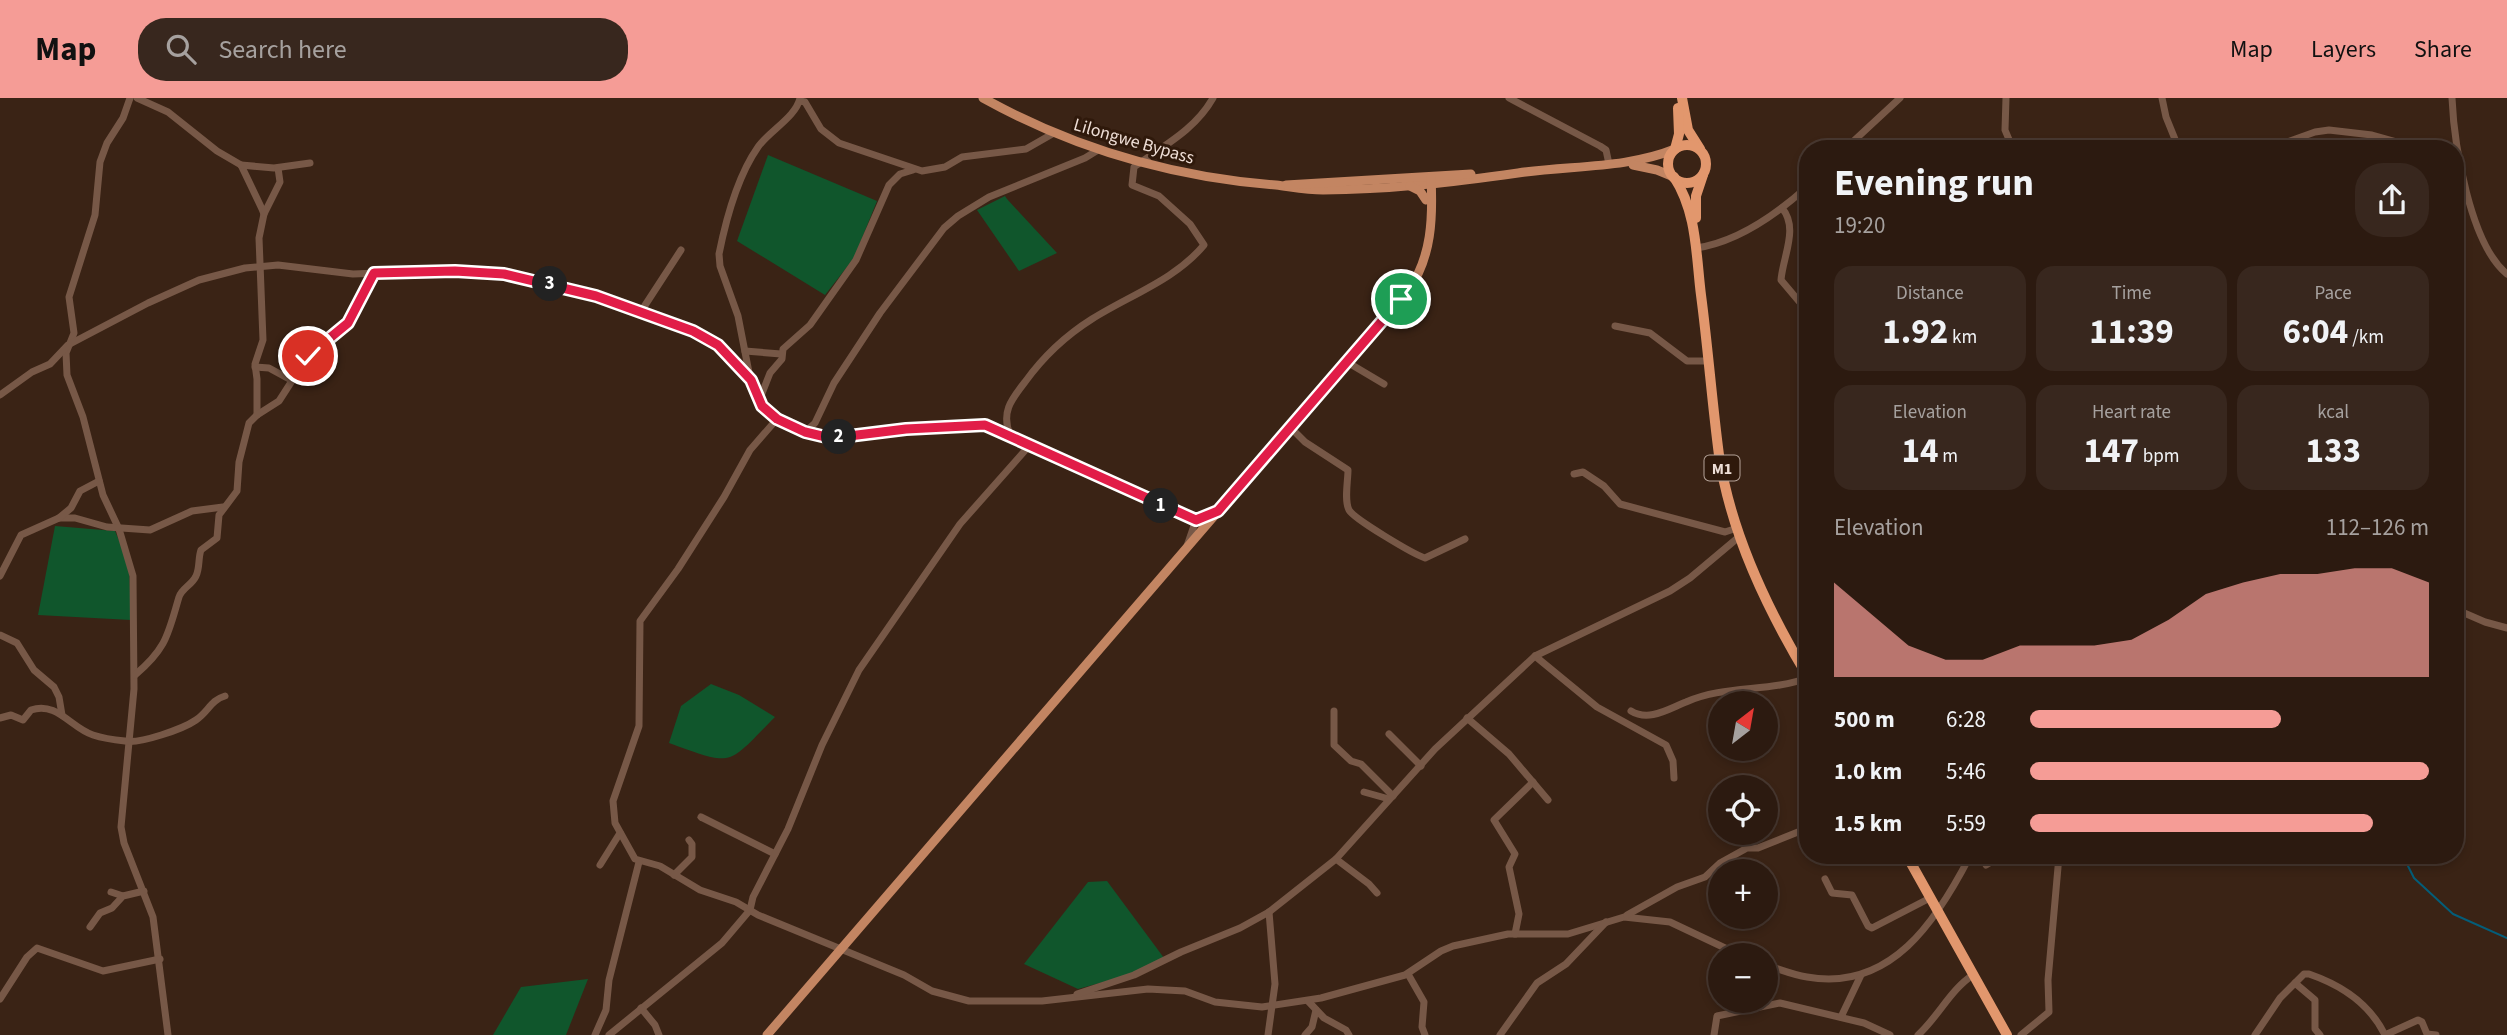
<!DOCTYPE html>
<meta charset="utf-8">
<style>
:root{--surface:#2c1a10;--page:#38271e;--text:#f1f3f6;--muted:#a6a19f;--line:#483830;--accent:#f59c96}
body{margin:0;font-family:"Source Sans 3",sans-serif;background:var(--page);color:var(--text);height:100vh;display:flex;flex-direction:column;font-size:26px;white-space:nowrap}
*{box-sizing:border-box;margin:0}
p{font-size:23px;color:var(--muted)}
.icon{flex:none;width:38px;height:38px;fill:none;stroke:currentColor;stroke-width:2;stroke-linecap:round;stroke-linejoin:round}
.map{position:relative;flex:1;overflow:hidden}
.panel{position:absolute;left:1799px;top:42px;width:665px;height:724px;display:flex;flex-direction:column;background:var(--surface);border-radius:28px;box-shadow:0 4px 10px #0003,0 0 0 2px var(--line)}
.panel>*{flex:none}
.needle{width:46px;rotate:31deg}
.tools{position:absolute;left:1708px;top:593px;display:grid;gap:14px}
.tools a{display:grid;place-items:center;width:70px;height:70px;border-radius:50%;background:var(--surface);box-shadow:0 4px 10px #0003,0 0 0 2px var(--line);font-size:35px}
.pin{position:absolute;display:grid;place-items:center;width:60px;height:60px;color:#fff;margin:-30px;border:4px solid #fff;border-radius:50%;box-shadow:0 2px 7px #0007}
.km{position:absolute;width:35px;height:35px;margin:-18px;border-radius:50%;background:#222;color:#fff;font-size:19px;line-height:35px;text-align:center}
.round{display:grid;place-items:center;flex:none;width:74px;height:74px;border-radius:28px;background:var(--page)}
.head{display:flex;align-items:center;justify-content:space-between;height:119px;padding:0 35px}
h1{font-size:38px;font-weight:700;line-height:52px}
.metrics{display:grid;grid-template-columns:repeat(3,1fr);gap:10px;height:119px;padding:7px 35px}
.metrics div{display:grid;align-content:center;border-radius:18px;background:var(--page);text-align:center}
.metrics b{font-size:35px;font-weight:700}
.metrics small{font-size:19px;font-weight:400}
.metrics p{font-size:19px}
.chart{height:196px;padding:14px 35px}
.chart p{display:flex;justify-content:space-between}
.chart svg{width:100%;height:126px;margin-top:7px;fill:var(--accent);opacity:.7}
ul{padding:0 35px;list-style:none;font-size:23px}
li{display:grid;grid-template-columns:112px 84px 1fr;align-items:center;height:52px}
li i{height:18px;border-radius:9px;background:var(--accent)}
header{display:flex;align-items:center;gap:42px;box-sizing:border-box;height:98px;padding:0 35px;background:var(--accent);color:#111}
header strong{font-size:33px}
nav{display:flex;gap:38px;margin-inline-start:auto;font-size:24px}
.search{width:490px;height:63px;background:var(--page);display:flex;align-items:center;gap:18px;box-sizing:border-box;padding:0 24px;border-radius:28px;color:var(--muted);font-size:26px}
.map>svg:first-child{display:block}
</style>
<header>
<strong>Map</strong>
<div class="search"><svg class="icon" aria-label="search" viewBox="0 0 24 24"><circle cx="10" cy="10" r="6"/><path d="M15 15l6 6"/></svg>Search here</div>
<nav><a>Map</a><a>Layers</a><a>Share</a></nav>
</header>
<div class="map">
<svg width="2507" height="937" viewBox="0 0 2507 937">
<rect width="100%" height="100%" fill="#3a2315"/>
<!-- green -->
<g fill="#10562c">
<polygon points="768,57 877,103 854,160 825,197 737,143"/>
<polygon points="1005,98 1007,101 1057,155 1019,173 977,112"/>
<polygon points="55,428 115,433 129,466 131,522 38,517"/>
<path d="M711 586 739 597 775 619C726 668 735 669 669 645L681 608Z"/>
<polygon points="1107,783 1164,860 1129,877 1078,891 1024,866 1088,784"/>
<polygon points="588,881 566,937 493,937 521,889"/>
</g>
<g fill="none" stroke-linecap="round" stroke-linejoin="round">
<!-- stream -->
<polyline stroke="#045d79" stroke-width="2" points="2403,758 2414,780 2453,816 2507,840"/>
<!-- minor -->
<g stroke="#775847" stroke-width="7">
<polyline points="130,0 123,20 107,45 100,64 95,117 69,199 74,235 66,255 67,277 83,319 103,397 119,431 133,478 134,591 121,729 124,745 153,819 168,937"/>
<polyline points="137,0 168,14 217,53 241,67 262,111 264,116 259,140 263,242 255,266 257,281 257,317"/>
<path d="M800 0C796 19 769 33 758 49 737 79 726 121 719 156L720 168 738 218 752 290 762 308 777 321 805 334 826 339 966 327 990 328 1029 348 1196 422 1217 414"/>
<polyline points="1509,0 1600,48 1606,52 1609,66"/>
<polyline points="2006,0 2005,32 2013,51"/>
<polyline points="2162,0 2166,19 2179,51"/>
<path d="M2452 0C2454 46 2470 146 2507 176"/>
<polyline points="800,3 805,4 821,31 839,45 922,73 945,69 962,59 1026,51 1054,35"/>
<polyline points="1845,51 1900,0"/>
<polyline points="2253,51 2260,44 2287,44 2315,34 2329,32 2372,37 2422,51"/>
<polyline points="241,67 274,70 310,65"/>
<path d="M1782 110C1799 130 1783 158 1781 182L1808 214"/>
<polyline points="264,116 280,84 278,70"/>
<path d="M1696 150C1738 144 1777 116 1808 88"/>
<polyline points="640,215 681,152"/>
<polyline points="1615,228 1650,235 1687,263 1708,263"/>
<polyline points="745,253 781,256"/>
<polyline points="1347,264 1384,286"/>
<polyline points="255,269 269,270 291,282"/>
<polyline points="0,297 32,274 50,266 68,247 148,205 199,182 245,170 278,167 353,176 431,173 504,176 543,184 596,198 693,233 718,247 750,282"/>
<polyline points="759,303 770,275 782,261 783,251 810,227 856,162 889,87 900,76 913,72"/>
<polyline points="777,321 750,352 724,399 678,471 640,523 639,628 613,703 615,725 635,761 660,768 700,792 736,804 758,817 904,877 932,893 969,903 1042,903 1148,891 1185,893 1215,904 1262,909 1321,900 1405,877 1441,853 1453,848 1508,836 1568,836 1624,819 1670,824 1742,858"/>
<path d="M1290 329 1305 344 1348 372C1348 383 1344 402 1349 412 1354 421 1413 456 1425 460L1465 441"/>
<polyline points="805,334 815,325 834,285 880,215 944,130 958,118 989,99 1085,60 1098,52"/>
<path d="M1010 337C1001 314 1011 302 1025 284 1043 259 1065 238 1092 221 1130 197 1175 182 1204 147L1190 126 1159 98 1132 87 1134 69C1163 48 1195 32 1213 0"/>
<polyline points="1574,376 1583,374 1604,388 1620,406 1725,434 1737,430"/>
<polyline points="59,420 75,420 107,429 150,432 192,413 223,409"/>
<polyline points="1187,448 1196,422"/>
<polyline points="0,478 21,437 59,420 71,410 80,393 99,383"/>
<polyline points="2455,511 2485,524 2507,530"/>
<polyline points="0,537 17,545 34,572 54,589 59,599 62,617"/>
<polyline points="1535,558 1597,609 1666,647 1673,663 1674,680"/>
<path d="M135 577C167 550 168 536 179 499 182 490 192 487 196 478 200 470 198 460 201 452L217 440 219 417 237 393 239 364 249 325 257 317 279 303 308 258 348 225 374 175"/>
<polyline points="1334,613 1334,647 1351,663 1361,666 1393,698"/>
<path d="M1631 613C1649 624 1668 611 1686 604 1724 587 1769 594 1808 580"/>
<path d="M0 620 11 617 23 622 31 612C57 603 71 630 93 637 102 640 115 642 125 643 140 646 183 631 196 622 208 614 211 602 225 598"/>
<polyline points="1467,620 1509,656 1548,702"/>
<polyline points="1389,636 1421,668"/>
<polyline points="1364,694 1389,701"/>
<polyline points="701,719 775,756"/>
<polyline points="1336,761 1369,786 1377,795"/>
<polyline points="600,767 620,735"/>
<polyline points="1986,767 2001,758"/>
<polyline points="674,777 692,759 692,746 689,742"/>
<polyline points="1825,781 1832,795 1852,797 1868,828 1872,830 1930,800"/>
<polyline points="111,794 123,798"/>
<polyline points="1627,817 1677,789 1705,779 1720,765 1747,750 1758,750 1808,730"/>
<polyline points="90,829 100,815 112,810 123,798 144,793"/>
<polyline points="1515,836 1519,816 1509,769 1515,756 1494,722 1533,684"/>
<path d="M1766 867C1779 871 1793 877 1807 879 1891 894 1937 822 1970 758"/>
<polyline points="1408,876 1424,904 1422,929 1425,937"/>
<polyline points="2295,885 2315,902 2315,931 2320,937"/>
<polyline points="1077,896 1134,877 1181,854 1240,830 1269,814 1336,761 1435,651 1535,558 1670,493 1690,480 1740,438"/>
<polyline points="0,901 27,859 37,850 103,873 160,861"/>
<polyline points="1308,903 1324,920 1346,932 1349,937"/>
<polyline points="641,910 655,927 659,937"/>
<polyline points="1841,919 1861,877"/>
<polyline points="595,937 606,912 609,882 639,764"/>
<polyline points="609,937 722,845 750,812 753,799 788,731 822,647 859,572 960,426 1029,348"/>
<polyline points="1268,937 1275,886 1269,814"/>
<polyline points="1305,937 1312,929 1316,912"/>
<polyline points="1500,937 1537,885 1566,866 1606,824"/>
<polyline points="1714,937 1717,918 1780,905 1864,925 1890,937"/>
<path d="M1918 937C1938 919 1951 891 1973 877"/>
<polyline points="2021,937 2049,914 2048,882 2059,758"/>
<path d="M2255 937 2280 900 2304 876H2309C2341 887 2370 906 2385 937"/>
<polyline points="2385,937 2418,922 2422,924 2427,936 2436,937"/>
</g>
<!-- major -->
<g stroke="#c38562" stroke-width="9">
<path d="M983 0C1075 51 1172 79 1276 87 1292 89 1307 92 1323 92 1388 92 1454 84 1518 75 1570 67 1626 71 1675 51"/>
<polyline points="1633,67 1657,72 1674,79"/>
<polyline points="1286,87 1471,76"/>
<polyline points="1410,88 1420,93 1426,102"/>
<path d="M767 937 1408 193C1432 159 1433 120 1431 79"/>
</g>
<!-- highway -->
<g stroke="#e2976d" stroke-width="10">
<polyline points="1682,0 1688,32 1700,51"/>
<circle cx="1687" cy="66" r="19"/>
<polyline points="1675,51 1679,36 1678,10"/>
<path d="M1674 79C1697 114 1696 157 1701 197 1708 250 1712 304 1719 357 1731 436 1767 511 1808 579"/>
<polyline points="1696,120 1696,98 1703,77"/>
<polyline points="1907,758 2007,937"/>
</g>
</g>
<g fill="none" stroke-linecap="round" stroke-linejoin="round">
<!-- route casing -->
<g stroke="#fff" stroke-width="14">
<polyline id="route" points="308,258 348,225 374,175 455,173 504,176 596,198 693,233 718,247 751,282 762,308 777,321 805,334 826,339 841,339 906,331 985,327 1196,422 1218,413 1401,201"/>
</g>
<!-- route -->
<use href="#route" stroke="#e11d48" stroke-width="9"/>
</g>
<g text-anchor="middle" stroke-width="6" stroke-linejoin="round" paint-order="stroke">
<!-- shield labels -->
<rect fill="#2f190b" stroke="#b5a399" stroke-width="2" x="1704.5" y="357.5" width="35" height="25" rx="5"/>
<g font-size="16" font-weight="bold" fill="#eeded6">
<text x="1722" y="376">M1</text>
</g>
<!-- street labels -->
<g font-size="18" fill="#eeded6" stroke="#2f190b">
<text transform="translate(1134 43) rotate(16)" y="6">Lilongwe Bypass</text>
</g>
</g>
</svg>
<div class="tools">
<a><svg class="needle" viewBox="-14 -14 28 28"><path d="M0-13l5 13h-10z" fill="#e53935"/><path d="M0 13l5-13h-10z" fill="#a6a19f"/></svg></a>
<a><svg class="icon" aria-label="locate" viewBox="0 0 24 24"><circle cx="12" cy="12" r="6"/><path d="M12 2v4M12 18v4M2 12h4M18 12h4"/></svg></a>
<a>+</a>
<a>−</a>
</div>
<div class="pin" style="left:1401px;top:201px;background:#1e9e55"><svg class="icon" aria-label="arrive" viewBox="0 0 24 24"><path d="M6 21V4h12l-3 4 3 4H6"/></svg></div>
<div class="pin" style="left:308px;top:258px;background:#d93025"><svg class="icon" aria-label="check" viewBox="0 0 24 24"><path d="M5 12l5 5 9-10"/></svg></div>
<b class="km" style="left:1161px;top:408px">1</b>
<b class="km" style="left:839px;top:339px">2</b>
<b class="km" style="left:550px;top:186px">3</b>
<section class="panel">
<div class="head"><div><h1>Evening run</h1><p>19:20</p></div><a class="round"><svg class="icon" aria-label="share" viewBox="0 0 24 24"><path d="M12 15V3M7 8l5-5 5 5M5 13v7h14v-7"/></svg></a></div>
<div class="metrics">
<div><p>Distance</p><b>1.92<small> km</small></b></div>
<div><p>Time</p><b>11:39</b></div>
<div><p>Pace</p><b>6:04<small> /km</small></b></div>
</div>
<div class="metrics">
<div><p>Elevation</p><b>14<small> m</small></b></div>
<div><p>Heart rate</p><b>147<small> bpm</small></b></div>
<div><p>kcal</p><b>133</b></div>
</div>
<div class="chart"><p><span>Elevation</span>112–126 m</p>
<svg viewBox="0 0 160 44" preserveAspectRatio="none"><path d="M0 44V11L10 22L20 33L30 38L40 38L50 33L60 33L70 33L80 31L90 24L100 15L110 11L120 8L130 8L140 6L150 6L160 11V44z"/></svg>
</div>
<ul>
<li><b>500 m</b>6:28<i style="width:63%"></i></li>
<li><b>1.0 km</b>5:46<i style="width:100%"></i></li>
<li><b>1.5 km</b>5:59<i style="width:86%"></i></li>
</ul>
</section>
</div>
